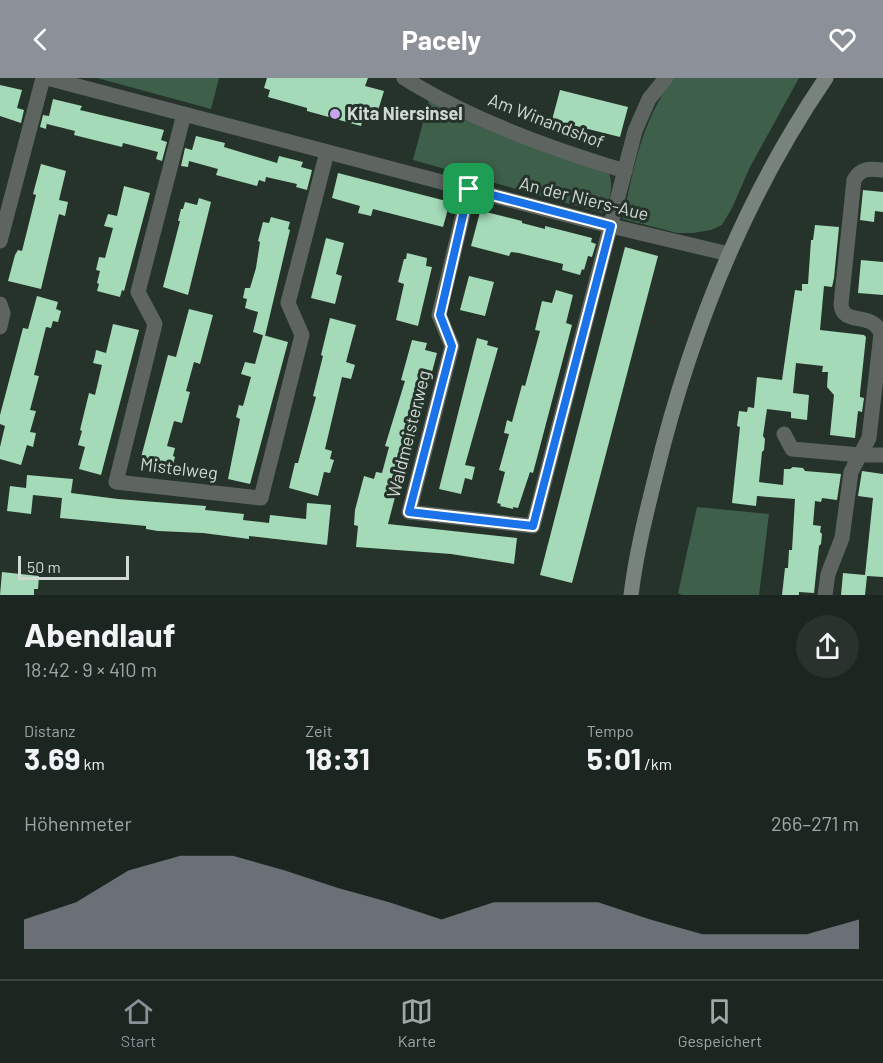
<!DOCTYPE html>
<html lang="de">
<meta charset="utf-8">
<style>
:root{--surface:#1c2620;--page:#29322d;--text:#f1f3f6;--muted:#a0a5a5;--line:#3a433e;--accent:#8c9099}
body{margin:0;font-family:Barlow,sans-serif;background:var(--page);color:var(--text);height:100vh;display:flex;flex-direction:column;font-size:22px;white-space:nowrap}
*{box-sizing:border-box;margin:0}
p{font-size:20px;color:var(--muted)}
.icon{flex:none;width:33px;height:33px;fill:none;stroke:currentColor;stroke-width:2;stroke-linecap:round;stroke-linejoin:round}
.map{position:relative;height:517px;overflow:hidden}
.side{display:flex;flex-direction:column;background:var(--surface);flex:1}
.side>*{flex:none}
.scale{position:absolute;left:18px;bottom:15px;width:111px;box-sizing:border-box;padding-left:6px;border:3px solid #d0d9d3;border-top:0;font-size:16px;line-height:21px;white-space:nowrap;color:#d0d9d3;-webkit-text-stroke:4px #25332a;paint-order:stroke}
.pin{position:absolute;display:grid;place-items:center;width:51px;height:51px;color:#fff;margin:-26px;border-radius:12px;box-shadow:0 3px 9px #0006}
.round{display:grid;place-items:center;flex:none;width:63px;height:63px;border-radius:32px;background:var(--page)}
.headline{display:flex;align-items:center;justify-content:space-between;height:102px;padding:0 24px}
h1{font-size:33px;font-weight:700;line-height:45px}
.figures{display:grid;grid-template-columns:repeat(3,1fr);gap:9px;height:102px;padding:6px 24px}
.figures div{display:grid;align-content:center}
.figures b{font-size:30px;font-weight:700}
.figures small{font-size:16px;font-weight:400}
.figures p{font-size:16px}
.chart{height:168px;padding:12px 24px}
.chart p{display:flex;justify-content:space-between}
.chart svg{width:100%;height:108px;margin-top:6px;fill:var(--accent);opacity:.7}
header{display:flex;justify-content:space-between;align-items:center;height:78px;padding:0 24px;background:var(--accent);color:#fff;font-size:27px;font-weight:700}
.tab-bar{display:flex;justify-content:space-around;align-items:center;height:84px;border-top:2px solid var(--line);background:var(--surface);font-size:16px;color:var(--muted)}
.tab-bar a{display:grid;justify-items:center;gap:3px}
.tab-bar .on{color:var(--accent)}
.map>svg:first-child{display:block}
</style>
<header><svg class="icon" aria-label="back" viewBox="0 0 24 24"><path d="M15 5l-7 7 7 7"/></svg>Pacely<svg class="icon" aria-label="heart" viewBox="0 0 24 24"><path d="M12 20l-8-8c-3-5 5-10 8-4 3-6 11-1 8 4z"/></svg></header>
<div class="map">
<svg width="883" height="517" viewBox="0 0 883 517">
<rect width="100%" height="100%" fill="#25332a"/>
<!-- green -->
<g fill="#3e5f4a">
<polygon points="97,0 219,0 211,31"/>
<path d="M674 0H799L750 89 732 130 722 147 711 152 693 155H677L623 141C633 91 642 41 674 0Z"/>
<path d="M429 22 609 95C614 109 610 123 602 135L413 82Z"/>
<polygon points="697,429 769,436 759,517 682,517 678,515"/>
</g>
<!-- building -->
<g fill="#a4dab7">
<polygon points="267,0 368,0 365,8 384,13 376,39 364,36 361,48 307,33 307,30 268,19 270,12 264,10"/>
<polygon points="0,7 22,12 17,30 24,32 21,45 0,38"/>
<polygon points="560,12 628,29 620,59 552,42"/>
<polygon points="53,21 82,28 80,32 164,52 161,62 167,64 162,83 156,81 158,74 123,65 122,69 74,57 75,53 47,46 47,44 46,51 40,49 43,37 49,38"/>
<polygon points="196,58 225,65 224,69 277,85 279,78 303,84 301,89 312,92 307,112 296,109 297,106 266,99 265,104 259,102 257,108 216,97 218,91 189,83 188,89 181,88 185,70 192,72"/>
<polygon points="41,86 66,93 59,122 68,124 65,138 59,136 41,211 8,203 15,177 18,172 22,173 36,117 33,116"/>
<polygon points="338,95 450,124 443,149 373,131 371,138 358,135 360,128 332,120"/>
<polygon points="124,108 150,115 124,213 122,212 120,219 97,213 99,206 97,205 100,193 96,192 99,179 105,180 113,150 104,148 108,136 117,138"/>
<polygon points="863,112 883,114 883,134 875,133 874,144 860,142"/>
<polygon points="199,120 211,124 188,217 163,209 180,143 178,143 181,131 183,131 185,124 197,127"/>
<polygon points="480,134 485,136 486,134 522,143 522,145 545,151 545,148 592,160 591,164 596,166 592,179 588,178 584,192 582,191 580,197 562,192 563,186 519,175 511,174 509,178 471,168"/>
<polygon points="271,139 290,144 288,151 290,152 265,258 253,254 258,234 245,230 247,221 243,220 245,210 250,210 256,190 260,164 258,163 263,144 269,145"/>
<polygon points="815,147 839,149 834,200 832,209 824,208 820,252 864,257 866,259 860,315 860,319 864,320 862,334 858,333 855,360 830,357 834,317 827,309 828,294 822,294 823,288 796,285 793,315 809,317 807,342 791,340 791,334 767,331 763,358 765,361 764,372 762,374 759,404 783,407 784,391 790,391 793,389 803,390 805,393 841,396 837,422 822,420 821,424 815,423 813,447 821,448 820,454 822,456 821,466 819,468 814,515 799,514 799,517 782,517 785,490 788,490 789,472 792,472 795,421 757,418 756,428 732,425 740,349 737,348 739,333 747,334 748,329 754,330 757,299 782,302 795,212 802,213 802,206 808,206 811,162 813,162"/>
<polygon points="326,160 344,165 336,196 342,198 335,226 311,220"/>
<polygon points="625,169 658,178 572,505 540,497"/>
<polygon points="407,175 427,180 426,188 432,189 418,248 396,242 404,206 398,204 404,181 406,181"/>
<polygon points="861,182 883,184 883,217 858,215"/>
<polygon points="469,198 494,204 485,238 460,232"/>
<polygon points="556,212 573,217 566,245 572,247 533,395 530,394 518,430 513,429 513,431 500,428 501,426 497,425 505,394 499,392 509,356 504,355 507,342 512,344 522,307 525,308 540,253 535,252 542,223 552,225"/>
<polygon points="37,218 58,224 56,231 61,233 58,244 53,243 51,250 46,249 34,297 39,298 30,332 36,333 30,354 36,355 33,369 27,367 21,387 0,381 0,369 5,348 0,346 0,337 23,250 28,251"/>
<polygon points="189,231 213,237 200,286 194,284 186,313 190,314 182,345 174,343 167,368 175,370 173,378 175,379 170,398 152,393 153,391 139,387 168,277 176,279"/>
<polygon points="330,240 356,247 346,284 355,287 351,301 342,299 325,371 332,373 330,381 334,382 330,395 324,394 318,418 289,410 295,385 298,385 316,319 313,318 323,278 321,277"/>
<polygon points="113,246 139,252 101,397 79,391 85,369 78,367 82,353 80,352 89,315 95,317 102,287 93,285 95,278 96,272 106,275"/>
<polygon points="263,257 288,264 250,406 228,401 240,341 236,339 239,327 243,328 251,299 241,296 245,284 255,286"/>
<polygon points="477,260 488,263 487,267 498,270 465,387 475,389 472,402 465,400 461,416 439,411"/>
<polygon points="412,262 427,265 425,272 437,275 406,393 402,392 388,446 517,460 514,486 451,476 356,469 358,448 354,447 355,432 364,398 374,401 376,394 382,395 389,369 385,368 405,303 401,302"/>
<polygon points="862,393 883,396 883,499 867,498 865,517 841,517 843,495 865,497 873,420 858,418"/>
<polygon points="27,397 73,401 71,415 118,421 206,428 205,432 244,436 243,442 269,445 270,437 306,441 307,425 331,427 327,467 249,458 249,461 203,455 158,453 146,451 146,448 60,440 62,420 33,417 31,436 7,433 10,408 26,410"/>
<polygon points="2,494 39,498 38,511 34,511 34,517 0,517"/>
</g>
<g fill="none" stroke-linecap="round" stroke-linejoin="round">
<!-- minor -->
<g stroke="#5e6560" stroke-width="15">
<polyline points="47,0 590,143 729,176"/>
<path d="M404 0C471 42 549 70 625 93"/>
<polyline points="184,36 138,214 155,246 116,404 261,420 302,257 288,225 327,74"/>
<polyline points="469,111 439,237 452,268 409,434 533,448 635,53 649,21 666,0"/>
<polyline points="0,163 43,0"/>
<polyline points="0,226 3,235 0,249"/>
<polyline points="784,356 792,371 860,377 851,394 842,460 828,496 825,517"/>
<path d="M860 377 869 360 881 256C873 232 842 249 841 226L854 102C861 89 871 91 883 92"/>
<polyline points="860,377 883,377"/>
</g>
<!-- secondary -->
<path stroke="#78837c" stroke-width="15" d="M631 517C636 476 646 436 656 396 690 256 744 120 826 0"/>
</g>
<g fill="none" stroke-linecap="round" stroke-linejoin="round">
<!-- route casing -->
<g stroke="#fff" stroke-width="12">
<polygon id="route" points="469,111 611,148 533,448 409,434 452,268 440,237"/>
</g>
<!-- route -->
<use href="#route" stroke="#1a73e8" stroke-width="8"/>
</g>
<!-- markers -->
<circle fill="#c8a5ef" stroke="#25332a" stroke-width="2" cx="335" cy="36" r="6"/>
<g text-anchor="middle" stroke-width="6" stroke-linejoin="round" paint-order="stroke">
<!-- poi labels -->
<g font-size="18" font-weight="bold" fill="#d0d9d3" stroke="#25332a" text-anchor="start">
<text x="347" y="42">Kita Niersinsel</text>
</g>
<!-- street labels -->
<g font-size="18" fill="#d0d9d3" stroke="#25332a">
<text transform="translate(546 43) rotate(21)" y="6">Am Winandshof</text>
<text transform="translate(584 121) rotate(14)" y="6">An der Niers-Aue</text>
<text transform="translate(409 356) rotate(-76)" y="6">Waldmeisterweg</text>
<text transform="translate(179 391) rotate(7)" y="6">Mistelweg</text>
</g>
</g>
</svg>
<div class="scale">50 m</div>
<div class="pin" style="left:469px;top:111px;background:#1e9e55"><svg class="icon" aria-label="arrive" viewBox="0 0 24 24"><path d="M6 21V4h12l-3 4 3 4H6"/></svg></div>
</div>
<section class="side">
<div class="headline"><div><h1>Abendlauf</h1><p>18:42 · 9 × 410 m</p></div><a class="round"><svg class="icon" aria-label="share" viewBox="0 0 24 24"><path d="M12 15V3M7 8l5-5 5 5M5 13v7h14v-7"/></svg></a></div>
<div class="figures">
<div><p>Distanz</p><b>3.69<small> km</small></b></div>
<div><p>Zeit</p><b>18:31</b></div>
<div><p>Tempo</p><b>5:01<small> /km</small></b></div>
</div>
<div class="chart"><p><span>Höhenmeter</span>266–271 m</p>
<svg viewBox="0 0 160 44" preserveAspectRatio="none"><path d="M0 44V32L10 25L20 12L30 6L40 6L50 12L60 19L70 25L80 32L90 25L100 25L110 25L120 32L130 38L140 38L150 38L160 32V44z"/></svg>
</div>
</section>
<nav class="tab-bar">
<a class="on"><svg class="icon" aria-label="home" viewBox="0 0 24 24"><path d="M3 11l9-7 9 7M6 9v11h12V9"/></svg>Start</a>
<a><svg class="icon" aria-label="map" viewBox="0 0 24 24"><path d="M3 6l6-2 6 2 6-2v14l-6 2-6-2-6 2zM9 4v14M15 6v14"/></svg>Karte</a>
<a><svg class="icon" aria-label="saved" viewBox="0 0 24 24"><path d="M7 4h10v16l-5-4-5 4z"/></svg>Gespeichert</a>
</nav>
